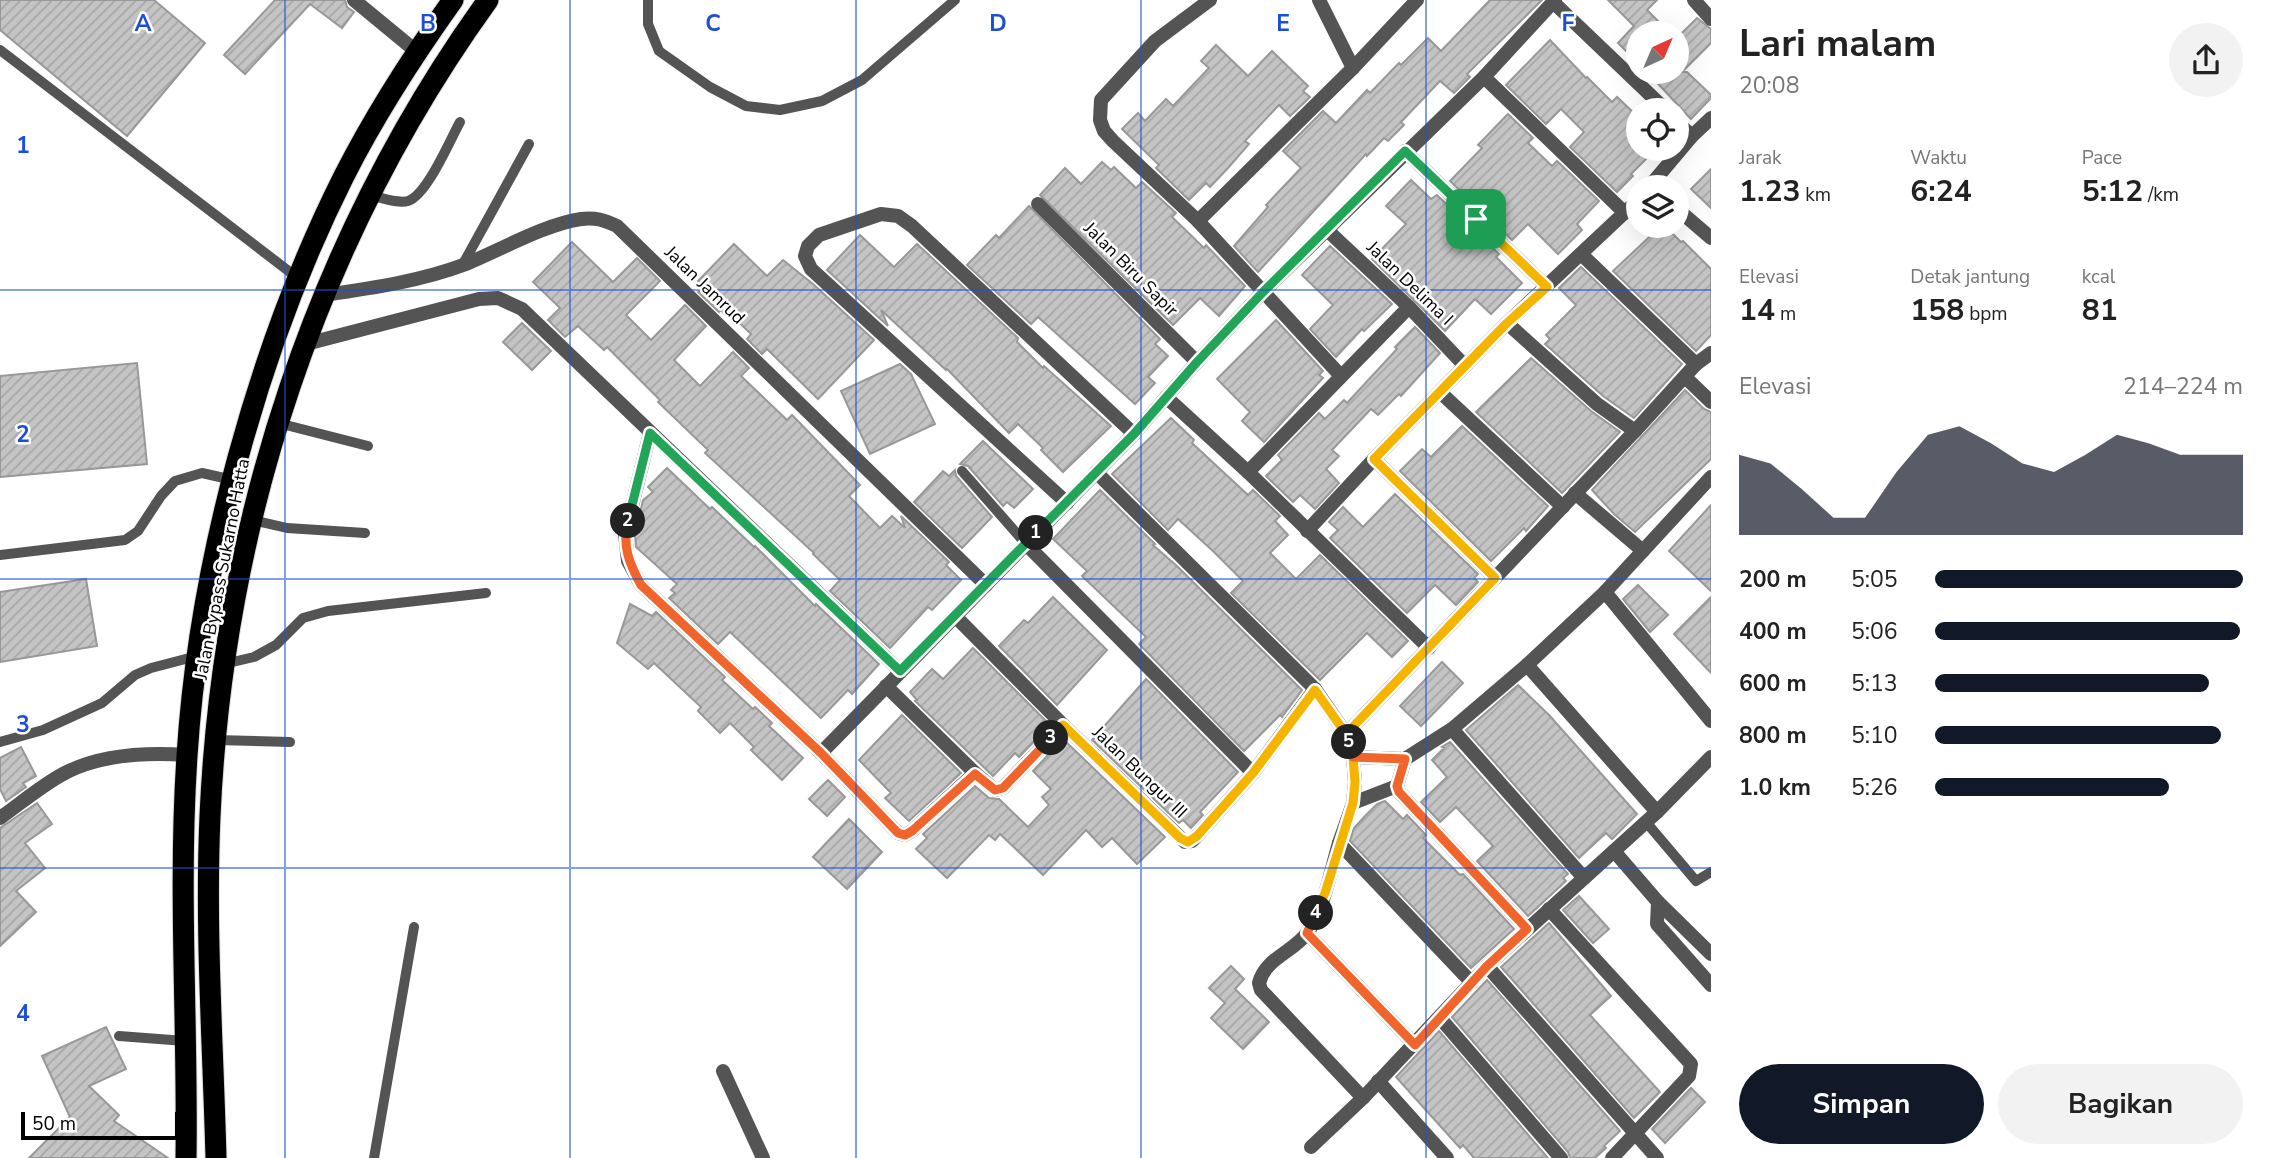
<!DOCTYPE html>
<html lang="id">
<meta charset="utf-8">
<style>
:root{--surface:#fff;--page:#f2f2f2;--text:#222;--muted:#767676;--accent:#111827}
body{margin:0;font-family:"Nunito Sans",sans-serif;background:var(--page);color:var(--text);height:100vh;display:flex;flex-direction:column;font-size:26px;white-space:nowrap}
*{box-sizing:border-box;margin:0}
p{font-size:23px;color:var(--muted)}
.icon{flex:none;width:38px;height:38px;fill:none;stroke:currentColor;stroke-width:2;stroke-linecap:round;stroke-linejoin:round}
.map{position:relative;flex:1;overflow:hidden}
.side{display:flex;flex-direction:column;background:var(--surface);width:560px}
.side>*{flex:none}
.needle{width:46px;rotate:44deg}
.tools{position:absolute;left:1626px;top:21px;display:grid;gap:14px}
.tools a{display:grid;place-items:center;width:63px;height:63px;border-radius:50%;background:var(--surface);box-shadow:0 7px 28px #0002;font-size:35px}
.scale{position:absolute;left:21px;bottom:18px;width:158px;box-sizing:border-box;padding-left:7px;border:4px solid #000;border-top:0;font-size:19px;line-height:24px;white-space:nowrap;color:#000;-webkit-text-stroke:5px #fff;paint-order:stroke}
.pin{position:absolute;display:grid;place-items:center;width:60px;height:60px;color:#fff;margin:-30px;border-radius:14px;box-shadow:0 4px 10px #0006}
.km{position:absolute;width:35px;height:35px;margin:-18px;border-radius:50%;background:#222;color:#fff;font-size:19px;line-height:35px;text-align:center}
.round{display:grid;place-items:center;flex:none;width:74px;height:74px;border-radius:37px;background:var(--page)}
.overview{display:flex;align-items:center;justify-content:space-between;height:119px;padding:0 28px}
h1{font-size:38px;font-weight:700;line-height:52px}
.metrics{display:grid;grid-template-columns:repeat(3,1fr);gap:10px;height:119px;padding:7px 28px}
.metrics div{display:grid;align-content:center}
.metrics b{font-size:30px;font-weight:700}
.metrics small{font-size:19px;font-weight:400}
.metrics p{font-size:19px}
.chart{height:196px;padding:14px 28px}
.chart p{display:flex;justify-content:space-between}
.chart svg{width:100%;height:126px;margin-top:7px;fill:var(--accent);opacity:.7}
.cta{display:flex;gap:14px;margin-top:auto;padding:14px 28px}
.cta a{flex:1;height:80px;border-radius:42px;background:var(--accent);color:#fff;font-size:28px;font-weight:700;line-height:80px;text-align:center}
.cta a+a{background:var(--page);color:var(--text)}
ul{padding:0 28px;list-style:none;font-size:23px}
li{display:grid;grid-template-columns:112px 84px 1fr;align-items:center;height:52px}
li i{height:18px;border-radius:9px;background:var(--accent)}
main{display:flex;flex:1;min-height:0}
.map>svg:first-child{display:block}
</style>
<main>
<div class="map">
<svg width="1711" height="1158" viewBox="0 0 1711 1158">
<defs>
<pattern id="building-hatch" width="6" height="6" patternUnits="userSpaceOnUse" patternTransform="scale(1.75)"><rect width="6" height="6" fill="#c4c4c4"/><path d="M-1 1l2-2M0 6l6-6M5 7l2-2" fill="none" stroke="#a7a7a7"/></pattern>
</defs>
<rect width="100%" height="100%" fill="#fff"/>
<!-- building -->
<g fill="url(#building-hatch)" stroke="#989898" stroke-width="2">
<polygon points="0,0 154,0 205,43 127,136 0,30"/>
<polygon points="275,0 345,0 347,7 354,12 342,28 310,4 245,74 224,55"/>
<polygon points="1490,0 1542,0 1467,74 1470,77 1454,93 1440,81 1401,122 1404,125 1388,141 1384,138 1367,156 1366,154 1258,272 1234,246 1268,207 1266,205 1301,168 1283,151 1323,111 1336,123 1367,90 1370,93 1399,63 1401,65 1428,38 1441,51"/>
<polygon points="1608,0 1657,0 1647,10 1670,33 1641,33 1638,30 1638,63 1618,43 1634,26"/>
<polygon points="1697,18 1711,29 1711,43 1682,72 1687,72 1711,95 1711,98 1691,119 1647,72 1676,72 1676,39"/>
<polygon points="1550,40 1586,78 1587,77 1612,102 1617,97 1638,117 1638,149 1656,149 1631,174 1633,176 1617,192 1570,147 1584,132 1561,109 1546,124 1506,85"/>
<polygon points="1216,45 1248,76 1272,51 1308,86 1303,91 1310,97 1290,116 1279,105 1245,141 1249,144 1228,168 1210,187 1206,183 1189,200 1156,168 1159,165 1122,129 1138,113 1145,121 1166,99 1173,106 1209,68 1201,61"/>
<polygon points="1508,114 1533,138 1528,143 1552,166 1557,161 1599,201 1577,224 1582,230 1558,254 1528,224 1512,240 1450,181 1482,148 1478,145"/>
<polygon points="1102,162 1111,170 1114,167 1136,188 1142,182 1176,213 1172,217 1204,248 1206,245 1245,286 1219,316 1200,298 1173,325 1040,195 1065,168 1081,184"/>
<polygon points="1711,169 1711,208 1691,189"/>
<polygon points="1411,180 1431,199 1437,195 1499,254 1496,257 1522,283 1491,314 1475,299 1445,331 1372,259 1406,224 1386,206"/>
<polygon points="1029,206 1160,339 1155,344 1168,356 1148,377 1155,383 1135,404 1038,317 1031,324 967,265 996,235 999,238"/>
<polygon points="1661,226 1665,226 1681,242 1683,241 1711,269 1711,335 1696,351 1613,271"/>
<polygon points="860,235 894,267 917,244 1018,338 1017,342 1043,368 1044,366 1111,426 1063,472 1041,450 1043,448 1018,424 1009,433 947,369 946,370 881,310 888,326 827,270"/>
<polygon points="572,242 613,282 637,258 660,281 626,315 651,340 685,305 706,326 674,360 700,386 733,352 749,368 741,376 787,420 792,415 860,485 849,496 880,528 892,516 905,528 901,516 949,562 946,565 961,580 932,610 928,607 890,648 830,591 840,580 813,554 814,553 705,453 708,450 658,402 660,400 607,347 604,350 578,326 565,337 548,320 560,308 533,282"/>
<polygon points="734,244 767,276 783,260 813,284 874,340 818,399 767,349 762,354 747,339 751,334 727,311 724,314 721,310 719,312 698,292 704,286 698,281"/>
<polygon points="1330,246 1392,304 1364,331 1362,329 1336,357 1310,329 1333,305 1302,275"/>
<polygon points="1581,267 1682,364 1634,418 1603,396 1545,344 1550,339 1546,335 1576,305 1559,288"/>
<polygon points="1276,320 1323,371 1319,375 1323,378 1264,442 1242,421 1250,412 1217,379"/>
<polygon points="522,323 551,351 532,370 503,342"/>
<polygon points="1415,327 1440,353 1401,396 1399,394 1378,415 1371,409 1332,450 1339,456 1326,469 1339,483 1315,509 1300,495 1293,502 1266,476 1282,460 1278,455 1319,413 1325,419 1344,400 1347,403 1397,349 1395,347"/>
<polygon points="1531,358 1591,411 1620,432 1562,493 1476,412"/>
<polygon points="137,363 147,464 0,477 0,376"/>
<polygon points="900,364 911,374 935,424 870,454 841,391"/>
<polygon points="1685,390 1704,409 1711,412 1711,459 1635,532 1614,514 1592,490"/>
<polygon points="1171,418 1194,440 1192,443 1248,495 1253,490 1280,516 1275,521 1288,535 1270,553 1296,579 1320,555 1408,641 1392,657 1367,633 1320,680 1231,593 1243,581 1214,552 1178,519 1168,530 1112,474"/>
<polygon points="1462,426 1548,506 1526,531 1524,528 1491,561 1400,471 1422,449 1431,457"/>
<polygon points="983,441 1033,489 1014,508 1007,502 1003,506 968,466 960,464"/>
<polygon points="667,468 710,509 712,507 754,547 755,546 815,606 816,604 879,664 852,694 848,690 821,718 730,632 718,644 669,598 675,593 671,590 677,584 636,547 635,535 643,500 653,492 648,487"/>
<polygon points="955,470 956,476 992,517 962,548 914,502 943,471 949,476"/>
<polygon points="1100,490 1155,544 1153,545 1178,567 1302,690 1282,717 1280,715 1244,751 1139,644 1146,637 1082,576 1087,571 1053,539"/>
<polygon points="1395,494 1478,574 1474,578 1478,582 1456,605 1435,585 1407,613 1330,538 1338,530 1329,522 1343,507 1363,527"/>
<polygon points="1711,505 1711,591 1669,551"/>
<polygon points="86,579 97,646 0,662 0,592"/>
<polygon points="1638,585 1668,615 1650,632 1623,599"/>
<polygon points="1053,597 1107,650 1057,705 999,646 1024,620 1028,623"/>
<polygon points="1711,597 1711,673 1674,634"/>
<polygon points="630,604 652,616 656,612 725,677 722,680 753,709 755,707 772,723 769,726 803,758 782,780 751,750 754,747 730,723 720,733 698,711 701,707 654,663 648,669 617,643"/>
<polygon points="973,648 1050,725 1019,757 1015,753 993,776 915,701 917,700 910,692 932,669 943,679"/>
<polygon points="1442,662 1463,683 1421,726 1400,706"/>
<polygon points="1146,679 1238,772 1200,812 1203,815 1191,828 1183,820 1179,823 1092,740"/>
<polygon points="1518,685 1549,715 1637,814 1612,839 1606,833 1579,858 1466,730"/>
<polygon points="902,715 961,773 909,821 885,798 891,793 859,760"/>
<polygon points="1063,739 1165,837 1137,864 1112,838 1102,847 1086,830 1043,875 1000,834 995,840 989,835 947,878 916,849 927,838 923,834 975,786 989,798 999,799 1028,827 1049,805 1042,797 1051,789 1033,771"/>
<polygon points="1450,742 1568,874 1563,878 1566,881 1528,916 1477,861 1493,846 1456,807 1440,822 1421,802 1447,777 1432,760 1444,748 1442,747"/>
<polygon points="21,747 36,776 23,783 26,787 6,801 0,789 0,758"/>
<polygon points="828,780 845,797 827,816 809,799"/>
<polygon points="1385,801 1403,819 1407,815 1426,835 1423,838 1460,875 1463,874 1514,929 1471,968 1350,841 1354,828 1366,815 1377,804"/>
<polygon points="37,803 52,824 25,843 45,868 16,891 36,912 0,946 0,828"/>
<polygon points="849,819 882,852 847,889 813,857"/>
<polygon points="1579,896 1609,929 1593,943 1563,910"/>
<polygon points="1549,923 1611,996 1590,1015 1660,1092 1634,1118 1501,967"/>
<polygon points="1231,966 1244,979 1235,989 1269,1022 1243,1049 1211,1018 1225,1003 1209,988"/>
<polygon points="1487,980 1620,1131 1604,1146 1606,1148 1595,1158 1570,1158 1568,1152 1452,1017"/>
<polygon points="106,1027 126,1069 89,1086 119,1115 114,1121 168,1158 29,1158 70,1117 42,1056"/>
<polygon points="1439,1031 1548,1158 1474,1158 1463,1145 1460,1148 1396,1077"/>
<polygon points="1691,1088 1705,1102 1665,1143 1652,1129"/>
</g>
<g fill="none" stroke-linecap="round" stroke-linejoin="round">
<!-- highway casing -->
<g stroke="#dbdbdb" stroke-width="23">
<g id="highway">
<path d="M186 1158C188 1024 178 890 187 756 199 565 258 347 344 176 375 115 413 56 453 0"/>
<path d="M216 1158C213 1044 205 930 210 816 223 524 317 237 488 0"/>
</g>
</g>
<!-- lane -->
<g stroke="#545454" stroke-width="10">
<polyline points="648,0 648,24 659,51 710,87 746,106 780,110 822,101 862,80 955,0"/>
<polyline points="0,50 299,279"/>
<path d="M369 195C380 197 397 204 408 201 427 195 450 140 460 122"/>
<polyline points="463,264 529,144"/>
<polyline points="278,423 368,446"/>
<polyline points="962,471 1026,544"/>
<polyline points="252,520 287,528 365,533"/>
<polyline points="0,555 125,540 138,531 161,496 175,481 202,473 233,480"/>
<polyline points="224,664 254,657 276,645 303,618 328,611 486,593"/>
<polyline points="215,740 290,742"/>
<polyline points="0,742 43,730 102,703 135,675 151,668 197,656"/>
<polyline points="1646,822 1696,881 1711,872"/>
<polyline points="119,1036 185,1041"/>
<polyline points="374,1158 414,927"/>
</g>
<!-- street -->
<g stroke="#545454" stroke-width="14">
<polyline points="354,0 417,52"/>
<polyline points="1210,0 1155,41 1101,100 1100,120 1104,131 1113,141 1198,221 1341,376"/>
<polyline points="1319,0 1353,68"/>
<polyline points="1694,0 1711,19"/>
<polyline points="1553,2 1666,110"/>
<polyline points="1484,77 1625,213"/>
<polyline points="1676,121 1692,136"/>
<polyline points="1405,151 1547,287"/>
<polyline points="1649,187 1692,136 1711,118"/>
<polyline points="1038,204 1197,362"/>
<polyline points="1676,208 1711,238"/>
<polyline points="1198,221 1353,68 1417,0"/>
<polyline points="1326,229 1409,307 1465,366"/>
<polyline points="1581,254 1696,364 1711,353"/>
<path d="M325 295C373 288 421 281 466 264 500 250 546 224 581 219 595 217 604 220 617 226L986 585"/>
<polyline points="306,344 479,299 498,298 522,309 900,671"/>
<polyline points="1685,377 1711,402"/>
<polyline points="1441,393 1563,507"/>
<polyline points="1166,397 1248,472 1429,648"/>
<polyline points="1635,431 1696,364"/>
<polyline points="650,433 625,534 628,561 641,585 821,753 898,833 905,835 912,831 975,773"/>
<polyline points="1374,459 1495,578"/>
<polyline points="1096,472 1315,689 1346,734 1353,757 1355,782 1353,803 1339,843 1472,983"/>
<polyline points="1248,472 1409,307"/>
<polyline points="1575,493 1643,551"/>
<polyline points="1067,503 811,269 805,256 808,246 819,235 881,214 898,216 912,226 1134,434"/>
<polyline points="1307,531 1374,459 1507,323 1638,200"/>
<polyline points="1026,544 1253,773"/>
<polyline points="1605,592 1711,721"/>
<polyline points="955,616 1063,725 1185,842 1192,841 1197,836 1253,773 1315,689"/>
<polyline points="1527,665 1657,812"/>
<polyline points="886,686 975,773 995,790 1003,788 1063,725"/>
<polyline points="1452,729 1584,878"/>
<polyline points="1346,734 1635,431 1597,404 1507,323"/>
<polyline points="821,753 1134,434 1197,362 1263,292 1484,77 1555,0"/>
<polyline points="1353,757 1405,759 1452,729 1527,665 1605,592 1711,477"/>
<polyline points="1405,759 1397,786 1399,792 1527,929"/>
<polyline points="1353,803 1397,786"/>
<path d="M0 818C21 803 41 786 63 774 100 754 146 752 187 755"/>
<path d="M1339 843C1331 870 1324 908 1308 932 1294 952 1265 958 1259 983L1261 990 1363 1098"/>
<polyline points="1614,851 1658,902 1711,954"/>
<polyline points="1658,902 1657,924 1711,985"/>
<polyline points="1549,909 1691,1064 1689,1076 1612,1158"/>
<polyline points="1307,933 1415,1045"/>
<polyline points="1487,966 1657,1158"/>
<polyline points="1440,1018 1561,1158"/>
<polyline points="723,1071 763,1158"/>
<polyline points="1378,1081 1447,1158"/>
<polyline points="1311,1147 1363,1098 1487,966 1657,812 1711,757"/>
</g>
<!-- highway -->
<use href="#highway" stroke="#000" stroke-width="21"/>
</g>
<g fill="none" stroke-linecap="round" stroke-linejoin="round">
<!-- split-1 casing -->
<g stroke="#fff" stroke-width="14">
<polyline id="split-1" points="1036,533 1134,434 1197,362 1263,292 1405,151 1476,219"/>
</g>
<!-- split-2 casing -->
<g stroke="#fff" stroke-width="14">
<polyline id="split-2" points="628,521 650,433 900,671 1036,533"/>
</g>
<!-- split-3 casing -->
<g stroke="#fff" stroke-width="14">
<path id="split-3" d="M628 521C622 546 629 563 641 585L821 753 898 833 905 835 912 831 975 774 995 790 1003 788 1051 738"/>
</g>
<!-- split-4 casing -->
<g stroke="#fff" stroke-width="14">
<polyline id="split-4" points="1051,738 1063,725 1180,838 1188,842 1197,836 1253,773 1315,690 1346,734 1353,757 1355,782 1353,803 1325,893 1316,913"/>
</g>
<!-- split-5 casing -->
<g stroke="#fff" stroke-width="14">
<polyline id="split-5" points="1316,913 1307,933 1415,1045 1487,966 1527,929 1399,792 1397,786 1405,759 1353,757 1349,742"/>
</g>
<!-- split-6 casing -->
<g stroke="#fff" stroke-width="14">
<polyline id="split-6" points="1349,742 1346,734 1495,578 1374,459 1507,323 1547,287 1476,219"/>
</g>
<!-- split-1 -->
<use href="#split-1" stroke="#22a559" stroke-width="9"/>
<!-- split-2 -->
<use href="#split-2" stroke="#22a559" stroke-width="9"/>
<!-- split-3 -->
<use href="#split-3" stroke="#f0652b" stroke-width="9"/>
<!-- split-4 -->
<use href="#split-4" stroke="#f5b400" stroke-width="9"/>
<!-- split-5 -->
<use href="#split-5" stroke="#f0652b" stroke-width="9"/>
<!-- split-6 -->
<use href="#split-6" stroke="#f5b400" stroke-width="9"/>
</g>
<!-- grid -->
<path fill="none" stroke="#1d4ed8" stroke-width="2" stroke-opacity="0.55" d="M285 0V1158M570 0V1158M856 0V1158M1141 0V1158M1426 0V1158M0 290H1711M0 579H1711M0 868H1711"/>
<g text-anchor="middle" stroke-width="5" stroke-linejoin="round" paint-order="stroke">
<!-- street labels -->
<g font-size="18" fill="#000" stroke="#fff">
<text transform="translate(1131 269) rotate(45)" y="6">Jalan Biru Sapir</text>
<text transform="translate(1410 283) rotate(44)" y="6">Jalan Delima I</text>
<text transform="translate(705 285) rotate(44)" y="6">Jalan Jamrud</text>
<text transform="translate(222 569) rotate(-79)" y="6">Jalan Bypass Sukarno Hatta</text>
<text transform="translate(1140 772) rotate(44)" y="6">Jalan Bungur III</text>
</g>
</g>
<g font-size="23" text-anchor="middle" font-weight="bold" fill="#1d4ed8" stroke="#fff" stroke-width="5" stroke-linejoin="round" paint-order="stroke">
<text x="143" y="31">A</text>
<text x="428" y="31">B</text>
<text x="713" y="31">C</text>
<text x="998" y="31">D</text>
<text x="1283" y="31">E</text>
<text x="1568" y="31">F</text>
<text x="23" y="153">1</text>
<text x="23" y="442">2</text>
<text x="23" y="732">3</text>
<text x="23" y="1021">4</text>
</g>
</svg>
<div class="tools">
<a><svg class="needle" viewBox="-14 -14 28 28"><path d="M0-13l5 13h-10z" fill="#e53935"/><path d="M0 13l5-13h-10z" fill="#767676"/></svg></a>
<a><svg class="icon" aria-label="locate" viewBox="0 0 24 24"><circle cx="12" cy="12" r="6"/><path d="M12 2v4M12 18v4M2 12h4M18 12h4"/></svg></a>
<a><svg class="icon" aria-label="layers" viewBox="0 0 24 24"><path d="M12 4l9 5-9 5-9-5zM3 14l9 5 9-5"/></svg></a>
</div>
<div class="scale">50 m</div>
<div class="pin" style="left:1476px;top:219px;background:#1e9e55"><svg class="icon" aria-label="arrive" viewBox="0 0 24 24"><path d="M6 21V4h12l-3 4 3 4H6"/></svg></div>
<b class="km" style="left:1036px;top:533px">1</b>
<b class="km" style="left:628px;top:521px">2</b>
<b class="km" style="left:1051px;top:738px">3</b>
<b class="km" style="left:1316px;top:913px">4</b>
<b class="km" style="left:1349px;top:742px">5</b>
</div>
<section class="side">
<div class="overview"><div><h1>Lari malam</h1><p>20:08</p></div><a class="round"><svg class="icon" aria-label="share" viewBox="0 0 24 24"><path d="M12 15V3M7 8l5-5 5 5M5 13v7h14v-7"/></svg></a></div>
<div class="metrics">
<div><p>Jarak</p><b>1.23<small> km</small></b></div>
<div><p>Waktu</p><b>6:24</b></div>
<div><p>Pace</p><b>5:12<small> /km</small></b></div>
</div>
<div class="metrics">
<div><p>Elevasi</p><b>14<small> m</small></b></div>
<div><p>Detak jantung</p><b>158<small> bpm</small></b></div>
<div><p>kcal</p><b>81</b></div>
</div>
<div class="chart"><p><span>Elevasi</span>214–224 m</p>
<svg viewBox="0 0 160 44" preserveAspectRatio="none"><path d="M0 44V16L10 19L20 28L30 38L40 38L50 22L60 9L70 6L80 12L90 19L100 22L110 16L120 9L130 12L140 16L150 16L160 16V44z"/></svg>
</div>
<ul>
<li><b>200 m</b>5:05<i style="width:100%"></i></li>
<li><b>400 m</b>5:06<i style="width:99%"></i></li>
<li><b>600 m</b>5:13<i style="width:89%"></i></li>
<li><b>800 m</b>5:10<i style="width:93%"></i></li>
<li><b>1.0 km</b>5:26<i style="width:76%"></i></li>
</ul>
<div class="cta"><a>Simpan</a><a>Bagikan</a></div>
</section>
</main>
